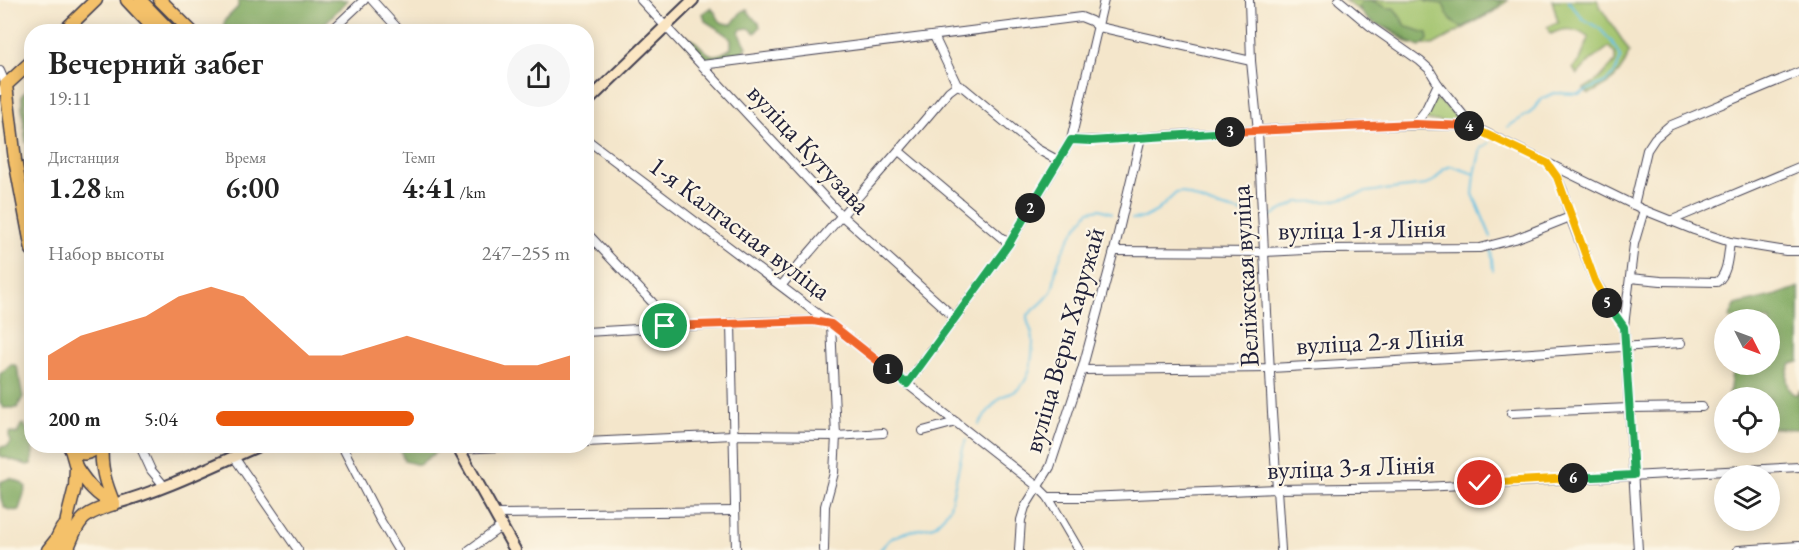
<!DOCTYPE html>
<html lang="ru">
<meta charset="utf-8">
<style>
:root{--surface:#fff;--page:#f6f6f6;--text:#222;--muted:#767676;--accent:#ea580c}
body{margin:0;font-family:"EB Garamond",serif;background:var(--page);color:var(--text);height:100vh;display:flex;flex-direction:column;font-size:22px;white-space:nowrap}
*{box-sizing:border-box;margin:0}
p{font-size:20px;color:var(--muted)}
.icon{flex:none;width:33px;height:33px;fill:none;stroke:currentColor;stroke-width:2;stroke-linecap:round;stroke-linejoin:round}
.map{position:relative;flex:1;overflow:hidden}
.details{position:absolute;left:24px;top:24px;width:570px;height:429px;display:flex;flex-direction:column;background:var(--surface);border-radius:24px;box-shadow:0 3px 15px #0003}
.details>*{flex:none}
.needle{width:39px;rotate:132deg}
.buttons{position:absolute;left:1714px;top:309px;display:grid;gap:12px}
.buttons a{display:grid;place-items:center;width:66px;height:66px;border-radius:50%;background:var(--surface);box-shadow:0 3px 15px #0003;font-size:30px}
.pin{position:absolute;display:grid;place-items:center;width:51px;height:51px;color:#fff;margin:-26px;border:3px solid #fff;border-radius:50%;box-shadow:0 2px 6px #0007}
.km{position:absolute;width:30px;height:30px;margin:-15px;border-radius:50%;background:#222;color:#fff;font-size:16px;line-height:30px;text-align:center}
.round{display:grid;place-items:center;flex:none;width:63px;height:63px;border-radius:32px;background:var(--page)}
.head{display:flex;align-items:center;justify-content:space-between;height:102px;padding:0 24px}
h1{font-size:33px;font-weight:600;line-height:45px}
.stats{display:grid;grid-template-columns:repeat(3,1fr);gap:9px;height:102px;padding:6px 24px}
.stats div{display:grid;align-content:center}
.stats b{font-size:30px;font-weight:600}
.stats small{font-size:16px;font-weight:400}
.stats p{font-size:16px}
.chart{height:168px;padding:12px 24px}
.chart p{display:flex;justify-content:space-between}
.chart svg{width:100%;height:108px;margin-top:6px;fill:var(--accent);opacity:.7}
ul{padding:0 24px;list-style:none;font-size:20px}
li{display:grid;grid-template-columns:96px 72px 1fr;align-items:center;height:45px}
li i{height:15px;border-radius:8px;background:var(--accent)}
.map>svg:first-child{display:block}
</style>
<div class="map">
<svg width="1799" height="550" viewBox="0 0 1799 550">
<rect width="100%" height="100%" fill="#fcf5e5"/>
<filter id="ink" filterUnits="userSpaceOnUse"><feTurbulence type="fractalNoise" baseFrequency=".0167" numOctaves="2"/><feDisplacementMap in="SourceGraphic" scale="12" xChannelSelector="R" yChannelSelector="G"/><feConvolveMatrix kernelMatrix="1 2 1 2 8 2 1 2 1" color-interpolation-filters="sRGB"/></filter>
<filter id="wash" filterUnits="userSpaceOnUse"><feTurbulence type="fractalNoise" baseFrequency=".008" numOctaves="4" result="noise"/><feDisplacementMap in="SourceGraphic" scale="24" xChannelSelector="R" yChannelSelector="G"/><feGaussianBlur stdDeviation="1.35" result="paint"/><feColorMatrix in="noise" values="0 0 0 0 0 0 0 0 0 0 0 0 0 0 0 0 0 1.4 0 .05"/><feComposite in="paint" operator="in"/></filter>
<g filter="url(#wash)">
<rect width="100%" height="100%" fill="#f4e6cb"/>
<!-- green -->
<g fill="#a1c36c" stroke="#627254" stroke-width="1.5">
<polygon points="1344,0 1508,0 1497,10 1433,45 1410,44"/>
<path d="M1552 0H1597C1605 19 1620 33 1629 52 1622 76 1610 83 1589 94L1584 89 1599 79 1615 62V54L1609 47 1590 61 1577 75 1573 68 1580 60 1589 38C1576 28 1565 27 1551 34L1547 27 1558 22Z"/>
<path d="M1433 100C1443 100 1450 111 1457 118L1456 122 1454 123 1426 120 1424 118Z"/>
</g>
<!-- forest -->
<g fill="#80a960" stroke="#51664e" stroke-width="1.5">
<polygon points="238,0 348,0 317,31 226,31 223,28 225,20 238,7"/>
<path d="M1371 0 1387 8H1394L1407 27 1427 33 1428 40 1420 47C1409 44 1404 36 1394 31 1379 24 1366 24 1359 7L1362 1Z"/>
<path d="M1424 0H1501L1502 1 1496 9 1464 27C1451 25 1448 16 1443 4L1427 2Z"/>
<path d="M710 8C722 15 713 24 732 24L742 11 747 10C752 15 753 20 759 23L760 27 755 33 749 28 741 29 739 32 747 47C745 49 744 52 741 54 734 59 712 63 704 59 695 56 689 47 683 39L686 36C706 44 705 66 731 48V40L726 34 705 21 703 13Z"/>
<polygon points="31,86 31,95 25,105 31,121 31,144 29,146 26,142 22,106 22,95"/>
<path d="M1799 287V362L1791 364C1785 373 1786 386 1793 394H1797L1799 391V429L1770 428V398L1729 396 1733 365 1770 364V320L1729 319 1735 305 1777 295Z"/>
<polygon points="11,364 17,366 23,397 17,408 3,408 0,403 0,374"/>
<path d="M24 424C31 436 36 450 31 464L27 465 0 456V447L8 446 10 443 9 434 10 432 17 434 21 425Z"/>
<polygon points="399,446 440,446 440,449 419,465 404,461"/>
<path d="M10 478 20 482 26 487 19 510C0 514 0 498 0 482Z"/>
</g>
<g fill="none" stroke-linecap="round" stroke-linejoin="round">
<!-- stream -->
<g stroke="#64c0e2" stroke-width="2">
<polyline points="1507,127 1530,113 1543,98 1554,93 1579,94 1605,82 1614,74 1621,58 1612,42 1599,28 1583,19 1569,2"/>
<polyline points="1489,143 1481,148 1475,174 1473,194 1491,237"/>
<polyline points="1269,217 1298,202 1332,201 1366,192 1426,185 1435,180 1444,169 1451,166 1475,174"/>
<polyline points="1132,219 1144,218 1157,211 1176,193 1181,192 1212,205 1252,215"/>
<polyline points="1491,249 1493,270"/>
<path d="M979 424C985 415 992 405 1000 398 1005 394 1012 394 1017 390 1031 379 1032 360 1033 343 1034 332 1027 326 1027 316 1034 309 1046 301 1051 292 1055 285 1054 277 1056 269 1062 247 1075 229 1089 211L1100 209 1112 213"/>
<polyline points="880,550 890,539 906,532 934,526 944,516 950,507 963,448 966,440"/>
</g>
</g>
</g>
<g filter="url(#ink)">
<g fill="none" stroke-linecap="round" stroke-linejoin="round">
<!-- street casing -->
<g stroke="#423f51" stroke-width="10">
<g id="street">
<polyline points="372,0 401,32"/>
<polyline points="641,0 841,215 955,318"/>
<polyline points="1249,0 1251,61 1258,131 1272,413 1281,550"/>
<polyline points="1339,0 1370,26 1420,61 1429,69 1438,84 1472,126 1644,210 1694,230 1730,242 1786,251 1799,251"/>
<polyline points="330,32 364,0"/>
<polyline points="934,36 957,85 964,88 1037,149 1059,161"/>
<polyline points="702,65 1081,17 1091,21 1099,27 1251,61"/>
<polyline points="0,71 6,85 0,91"/>
<polyline points="1415,124 1425,111 1438,84"/>
<polyline points="586,139 831,324 1037,486 1048,497 1079,550"/>
<path d="M1071 140C1110 142 1150 136 1189 134 1284 129 1378 123 1472 126"/>
<polyline points="899,151 1009,244"/>
<polyline points="1549,165 1557,177 1563,191 1570,217 1595,281 1624,326 1638,550"/>
<polyline points="1634,205 1647,150 1655,138 1669,126 1799,72"/>
<polyline points="1670,221 1799,167"/>
<polyline points="586,232 652,302 658,310 665,326"/>
<polyline points="1114,251 1265,252 1325,249 1480,248 1515,239 1570,217"/>
<path d="M1630 278 1661 281 1717 282C1728 274 1728 255 1730 242"/>
<path d="M781 286C836 220 895 157 949 91L957 85"/>
<polyline points="731,323 736,550"/>
<polyline points="1624,326 1634,244 1644,210"/>
<polyline points="586,332 758,322 813,321 827,323"/>
<polyline points="1082,370 1271,368 1486,356 1681,343"/>
<polyline points="907,384 1009,244 1071,140 1104,0"/>
<polyline points="1511,413 1629,408 1702,407"/>
<polyline points="923,431 956,422"/>
<polyline points="586,442 733,435 836,436 883,433"/>
<polyline points="140,446 151,470 161,482"/>
<polyline points="342,446 379,518 398,550"/>
<polyline points="459,449 525,446"/>
<polyline points="234,457 298,550"/>
<polyline points="1048,497 1086,497 1277,489 1424,487 1799,467"/>
<polyline points="495,514 735,511"/>
<polyline points="469,550 502,526"/>
<polyline points="824,550 825,506 834,473 836,436 831,324"/>
<polyline points="1019,550 1021,520 1025,507 1050,467 1082,370 1114,251 1141,137"/>
<polyline points="1738,550 1799,546"/>
</g>
</g>
<!-- secondary casing -->
<g stroke="#423f51" stroke-width="14">
<g id="secondary">
<polyline points="586,103 693,0"/>
<polyline points="457,446 515,550"/>
<path d="M114 504C164 490 210 467 258 446"/>
</g>
</g>
<!-- primary casing -->
<g stroke="#423f51" stroke-width="15">
<g id="primary">
<polyline points="127,0 157,32"/>
<polyline points="140,0 171,32"/>
<polyline points="160,0 192,32"/>
<polyline points="63,32 96,0"/>
<polyline points="32,61 6,85 15,160 32,250"/>
<path d="M102 446C100 467 106 485 114 504"/>
<path d="M70 448C82 457 89 454 100 446"/>
<path d="M76 467C88 485 96 495 114 504"/>
<polyline points="48,550 56,540 62,528"/>
<polyline points="62,550 67,519 75,487 76,467 70,446"/>
<path d="M67 550C80 518 81 515 114 504"/>
</g>
</g>
<!-- street -->
<use href="#street" stroke="#fff" stroke-width="8"/>
<!-- secondary -->
<use href="#secondary" stroke="#fbe6c3" stroke-width="10"/>
<!-- primary -->
<use href="#primary" stroke="#f4c16a" stroke-width="12"/>
</g>
</g>
<g fill="none" stroke-linecap="round" stroke-linejoin="round" filter="url(#ink)">
<!-- split-1 casing -->
<g stroke="#fff" stroke-width="12">
<polyline id="split-1" points="665,326 813,321 831,324 888,369"/>
</g>
<!-- split-2 casing -->
<g stroke="#fff" stroke-width="12">
<polyline id="split-2" points="888,369 907,384 1009,244 1030,208"/>
</g>
<!-- split-3 casing -->
<g stroke="#fff" stroke-width="12">
<polyline id="split-3" points="1030,208 1071,140 1091,141 1230,132"/>
</g>
<!-- split-4 casing -->
<g stroke="#fff" stroke-width="12">
<polyline id="split-4" points="1230,132 1415,124 1469,126"/>
</g>
<!-- split-5 casing -->
<g stroke="#fff" stroke-width="12">
<polyline id="split-5" points="1469,126 1547,163 1557,177 1595,281 1607,303"/>
</g>
<!-- split-6 casing -->
<g stroke="#fff" stroke-width="12">
<polyline id="split-6" points="1573,478 1634,475 1624,327 1607,303"/>
</g>
<!-- split-7 casing -->
<g stroke="#fff" stroke-width="12">
<polyline id="split-7" points="1480,483 1573,478"/>
</g>
<!-- split-1 -->
<use href="#split-1" stroke="#f0652b" stroke-width="8"/>
<!-- split-2 -->
<use href="#split-2" stroke="#22a559" stroke-width="8"/>
<!-- split-3 -->
<use href="#split-3" stroke="#22a559" stroke-width="8"/>
<!-- split-4 -->
<use href="#split-4" stroke="#f0652b" stroke-width="8"/>
<!-- split-5 -->
<use href="#split-5" stroke="#f5b400" stroke-width="8"/>
<!-- split-6 -->
<use href="#split-6" stroke="#22a559" stroke-width="8"/>
<!-- split-7 -->
<use href="#split-7" stroke="#f5b400" stroke-width="8"/>
</g>
<g text-anchor="middle" stroke-width="4.5" stroke-linejoin="round" paint-order="stroke">
<!-- street labels -->
<g font-size="27" fill="#22223b" stroke="#fcf5e5">
<text transform="translate(809 149) rotate(47)" y="9">вуліца Кутузава</text>
<text transform="translate(740 228) rotate(37)" y="9">1-я Калгасная вуліца</text>
<text transform="translate(1362 229) rotate(-1)" y="9">вуліца 1-я Лінія</text>
<text transform="translate(1245 276) rotate(-93)" y="9">Веліжская вуліца</text>
<text transform="translate(1064 340) rotate(-74)" y="9">вуліца Веры Харужай</text>
<text transform="translate(1380 341) rotate(-3)" y="9">вуліца 2-я Лінія</text>
<text transform="translate(1351 467) rotate(-2)" y="9">вуліца 3-я Лінія</text>
</g>
</g>
</svg>
<div class="buttons">
<a><svg class="needle" viewBox="-14 -14 28 28"><path d="M0-13l5 13h-10z" fill="#e53935"/><path d="M0 13l5-13h-10z" fill="#767676"/></svg></a>
<a><svg class="icon" aria-label="locate" viewBox="0 0 24 24"><circle cx="12" cy="12" r="6"/><path d="M12 2v4M12 18v4M2 12h4M18 12h4"/></svg></a>
<a><svg class="icon" aria-label="layers" viewBox="0 0 24 24"><path d="M12 4l9 5-9 5-9-5zM3 14l9 5 9-5"/></svg></a>
</div>
<div class="pin" style="left:665px;top:326px;background:#1e9e55"><svg class="icon" aria-label="arrive" viewBox="0 0 24 24"><path d="M6 21V4h12l-3 4 3 4H6"/></svg></div>
<div class="pin" style="left:1480px;top:483px;background:#d93025"><svg class="icon" aria-label="check" viewBox="0 0 24 24"><path d="M5 12l5 5 9-10"/></svg></div>
<b class="km" style="left:888px;top:369px">1</b>
<b class="km" style="left:1030px;top:208px">2</b>
<b class="km" style="left:1230px;top:132px">3</b>
<b class="km" style="left:1469px;top:126px">4</b>
<b class="km" style="left:1607px;top:303px">5</b>
<b class="km" style="left:1573px;top:478px">6</b>
<section class="details">
<div class="head"><div><h1>Вечерний забег</h1><p>19:11</p></div><a class="round"><svg class="icon" aria-label="share" viewBox="0 0 24 24"><path d="M12 15V3M7 8l5-5 5 5M5 13v7h14v-7"/></svg></a></div>
<div class="stats">
<div><p>Дистанция</p><b>1.28<small> km</small></b></div>
<div><p>Время</p><b>6:00</b></div>
<div><p>Темп</p><b>4:41<small> /km</small></b></div>
</div>
<div class="chart"><p><span>Набор высоты</span>247–255 m</p>
<svg viewBox="0 0 160 44" preserveAspectRatio="none"><path d="M0 44V34L10 26L20 22L30 18L40 10L50 6L60 10L70 22L80 34L90 34L100 30L110 26L120 30L130 34L140 38L150 38L160 34V44z"/></svg>
</div>
<ul>
<li><b>200 m</b>5:04<i style="width:56%"></i></li>
</ul>
</section>
</div>
